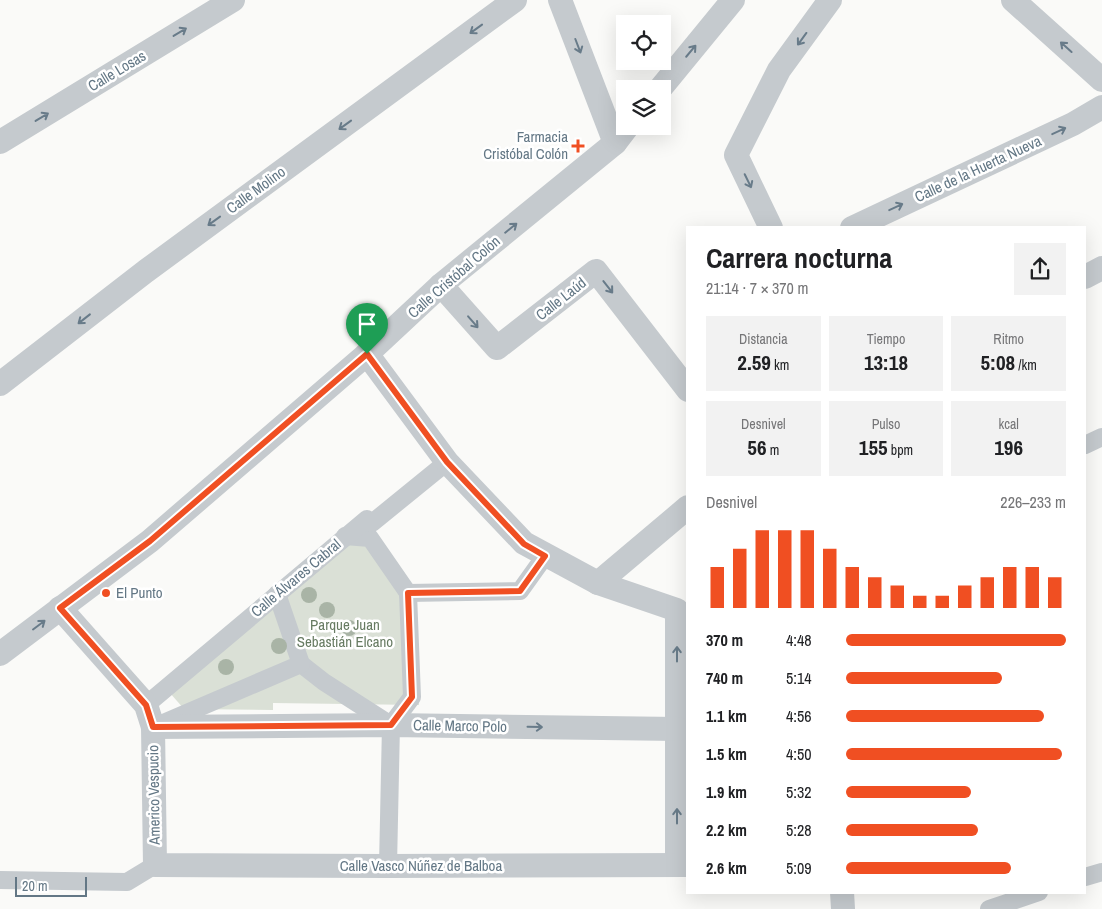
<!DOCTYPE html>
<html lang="es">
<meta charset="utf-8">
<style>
:root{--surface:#fff;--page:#f2f2f2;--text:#202124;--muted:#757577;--accent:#f04f22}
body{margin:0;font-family:"Archivo Narrow",sans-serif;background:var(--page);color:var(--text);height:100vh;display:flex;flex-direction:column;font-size:19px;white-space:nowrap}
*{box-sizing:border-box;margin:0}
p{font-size:16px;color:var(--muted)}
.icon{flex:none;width:28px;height:28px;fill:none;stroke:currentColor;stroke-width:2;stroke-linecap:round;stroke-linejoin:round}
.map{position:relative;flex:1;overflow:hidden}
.drawer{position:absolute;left:686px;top:226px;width:400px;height:668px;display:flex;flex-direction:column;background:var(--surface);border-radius:0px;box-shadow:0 5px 20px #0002}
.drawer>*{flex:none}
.controls{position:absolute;left:616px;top:15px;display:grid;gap:10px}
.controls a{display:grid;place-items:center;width:55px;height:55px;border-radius:0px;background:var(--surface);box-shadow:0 5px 20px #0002;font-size:25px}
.scale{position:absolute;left:15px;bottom:12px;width:72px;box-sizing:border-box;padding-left:5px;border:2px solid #637785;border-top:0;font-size:14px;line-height:18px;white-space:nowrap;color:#637785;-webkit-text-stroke:4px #fff;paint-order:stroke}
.pin{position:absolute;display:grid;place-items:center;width:42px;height:42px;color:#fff;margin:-51px -21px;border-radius:50% 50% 50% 0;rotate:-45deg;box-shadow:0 0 5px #0007}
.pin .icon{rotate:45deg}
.round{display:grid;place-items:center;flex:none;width:52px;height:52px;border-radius:0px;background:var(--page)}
.summary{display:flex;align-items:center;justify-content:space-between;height:85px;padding:0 20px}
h1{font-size:28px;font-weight:700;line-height:38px}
.metrics{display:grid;grid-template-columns:repeat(3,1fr);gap:8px;height:85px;padding:5px 20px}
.metrics div{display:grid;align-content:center;border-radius:0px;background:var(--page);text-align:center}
.metrics b{font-size:21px;font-weight:700}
.metrics small{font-size:14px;font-weight:400}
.metrics p{font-size:14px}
.chart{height:140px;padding:10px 20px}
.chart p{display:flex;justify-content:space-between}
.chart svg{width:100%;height:90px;margin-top:5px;stroke:var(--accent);stroke-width:6}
ul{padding:0 20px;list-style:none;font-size:16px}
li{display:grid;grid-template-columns:80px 60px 1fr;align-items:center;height:38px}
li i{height:12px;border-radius:6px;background:var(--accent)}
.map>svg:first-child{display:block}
</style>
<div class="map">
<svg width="1102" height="909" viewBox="0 0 1102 909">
<rect width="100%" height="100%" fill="#fafaf8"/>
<!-- green -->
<polygon fill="#dae0d6" points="366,524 412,584 419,705 273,703 273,710 184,709 170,693"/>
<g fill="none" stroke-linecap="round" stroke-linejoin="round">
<!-- pedestrian -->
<g stroke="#c5cace" stroke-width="18">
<polyline points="1085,445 1102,437"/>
<polyline points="345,536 370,538 408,593 412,697 391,725 388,866"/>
<polyline points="408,593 520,591 545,556"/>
<polyline points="301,664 324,682 391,725"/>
<polyline points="146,705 367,519 372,523 447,462"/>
<polyline points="161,724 301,664 277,594"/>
<polyline points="1085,877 1102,872"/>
<polyline points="0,880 127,882 155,865"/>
<polyline points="989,909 1039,892"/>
</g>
<!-- minor -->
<g stroke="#c5cace" stroke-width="24">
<polyline points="560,0 615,143"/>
<polyline points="1013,0 1102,80"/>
<polyline points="660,89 733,0"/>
<polyline points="0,142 233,0"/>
<polyline points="771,228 736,155 779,70 830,0"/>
<polyline points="852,228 1073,124 1102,107"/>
<polyline points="1085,277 1102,268"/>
<polyline points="441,285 497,348 596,271 688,390"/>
<polyline points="367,354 447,462 524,543 598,583 677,610 677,865"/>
<polyline points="0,384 146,271 515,0"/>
<polyline points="598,583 688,507"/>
<polyline points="60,608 146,705 153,727 155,865 388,866 688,865"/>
<polyline points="0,654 150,541 367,354 441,285 615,143 628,126"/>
<polyline points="153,727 391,725 678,729"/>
<polyline points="842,892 843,909"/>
</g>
</g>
<!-- trees -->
<g fill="#a9b4a6">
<circle cx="309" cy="595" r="8"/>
<circle cx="327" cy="610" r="8"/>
<circle cx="349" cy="628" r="8"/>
<circle cx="279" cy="646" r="8"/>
<circle cx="226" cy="667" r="8"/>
</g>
<!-- one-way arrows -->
<defs><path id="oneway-shaft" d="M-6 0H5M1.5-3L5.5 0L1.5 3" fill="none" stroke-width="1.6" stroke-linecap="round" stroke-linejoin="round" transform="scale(1.25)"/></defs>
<g stroke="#687b89">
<use href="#oneway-shaft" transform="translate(476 29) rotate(144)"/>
<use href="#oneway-shaft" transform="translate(180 32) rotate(-31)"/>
<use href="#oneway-shaft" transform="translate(802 39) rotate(126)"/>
<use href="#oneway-shaft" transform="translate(578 46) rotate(69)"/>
<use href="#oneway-shaft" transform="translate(1066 47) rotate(-138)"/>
<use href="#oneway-shaft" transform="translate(691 51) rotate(-50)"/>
<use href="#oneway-shaft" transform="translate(42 117) rotate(-31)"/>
<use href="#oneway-shaft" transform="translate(345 125) rotate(144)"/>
<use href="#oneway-shaft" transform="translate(1059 131) rotate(-25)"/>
<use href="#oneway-shaft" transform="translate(748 181) rotate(64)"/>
<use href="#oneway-shaft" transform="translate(896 207) rotate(-25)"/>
<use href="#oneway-shaft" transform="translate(214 221) rotate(144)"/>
<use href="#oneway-shaft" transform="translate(511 228) rotate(-39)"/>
<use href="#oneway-shaft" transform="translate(608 287) rotate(52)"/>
<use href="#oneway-shaft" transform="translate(84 319) rotate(142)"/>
<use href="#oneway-shaft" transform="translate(473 322) rotate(49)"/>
<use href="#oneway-shaft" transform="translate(39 625) rotate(-37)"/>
<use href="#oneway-shaft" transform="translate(677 654) rotate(-90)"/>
<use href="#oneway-shaft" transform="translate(535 727) rotate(1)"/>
<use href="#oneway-shaft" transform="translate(677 816) rotate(-90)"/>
</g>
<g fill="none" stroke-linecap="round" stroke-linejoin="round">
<!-- route casing -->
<g stroke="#fff" stroke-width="10">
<polygon id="route" points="367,354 447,462 524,544 545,556 520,591 408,593 412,697 391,725 153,727 146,705 60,608 150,541"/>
</g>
<!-- route -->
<use href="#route" stroke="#f04f22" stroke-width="6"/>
</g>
<!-- markers -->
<g fill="#f04f22" stroke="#fff" stroke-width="2">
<path d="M575.5 138.5h5v5h5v5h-5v5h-5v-5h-5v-5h5z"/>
<circle cx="106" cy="593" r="5"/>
</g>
<g text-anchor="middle" stroke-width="5" stroke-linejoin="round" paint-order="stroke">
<!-- street labels -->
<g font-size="15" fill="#637785" stroke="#fff">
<text transform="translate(117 71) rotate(-31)" y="5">Calle Losas</text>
<text transform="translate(978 169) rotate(-25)" y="5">Calle de la Huerta Nueva</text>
<text transform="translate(256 190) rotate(-36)" y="5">Calle Molino</text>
<text transform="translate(454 277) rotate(-41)" y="5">Calle Cristóbal Colón</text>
<text transform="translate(561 299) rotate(-38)" y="5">Calle Laúd</text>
<text transform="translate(296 578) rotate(-40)" y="5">Calle Álvares Cabral</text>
<text transform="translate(460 726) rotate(1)" y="5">Calle Marco Polo</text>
<text transform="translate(154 795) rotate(-91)" y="5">Americo Vespucio</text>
<text x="421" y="871">Calle Vasco Núñez de Balboa</text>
</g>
<!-- poi labels -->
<g font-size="15" fill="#637785" stroke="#fff" text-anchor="end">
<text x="568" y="142">Farmacia<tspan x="568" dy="17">Cristóbal Colón</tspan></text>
<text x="116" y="598" text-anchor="start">El Punto</text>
</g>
<!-- park labels -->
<g font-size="15" fill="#677b62" stroke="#fff">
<text x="345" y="630">Parque Juan<tspan x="345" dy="17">Sebastián Elcano</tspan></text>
</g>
</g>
</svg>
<div class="controls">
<a><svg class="icon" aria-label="locate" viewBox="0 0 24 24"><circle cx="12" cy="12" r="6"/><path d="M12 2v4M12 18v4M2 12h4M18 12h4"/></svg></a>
<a><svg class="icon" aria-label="layers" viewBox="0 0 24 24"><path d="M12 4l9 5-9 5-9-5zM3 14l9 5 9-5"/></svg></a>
</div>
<div class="scale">20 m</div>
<div class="pin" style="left:367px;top:354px;background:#1e9e55"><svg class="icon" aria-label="arrive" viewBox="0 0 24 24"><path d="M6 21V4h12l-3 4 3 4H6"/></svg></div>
<section class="drawer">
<div class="summary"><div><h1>Carrera nocturna</h1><p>21:14 · 7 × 370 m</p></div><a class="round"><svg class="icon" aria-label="share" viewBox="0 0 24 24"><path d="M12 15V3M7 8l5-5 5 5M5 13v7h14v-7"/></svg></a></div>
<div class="metrics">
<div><p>Distancia</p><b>2.59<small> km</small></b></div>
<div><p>Tiempo</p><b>13:18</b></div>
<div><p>Ritmo</p><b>5:08<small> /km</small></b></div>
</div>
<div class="metrics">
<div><p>Desnivel</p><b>56<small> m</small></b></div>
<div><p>Pulso</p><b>155<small> bpm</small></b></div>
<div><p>kcal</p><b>196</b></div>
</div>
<div class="chart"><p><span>Desnivel</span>226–233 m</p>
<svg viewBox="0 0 160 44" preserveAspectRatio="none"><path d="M5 44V24M15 44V15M25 44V6M35 44V6M45 44V6M55 44V15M65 44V24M75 44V29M85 44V33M95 44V38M105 44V38M115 44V33M125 44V29M135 44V24M145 44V24M155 44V29"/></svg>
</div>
<ul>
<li><b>370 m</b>4:48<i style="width:100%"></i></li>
<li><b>740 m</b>5:14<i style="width:71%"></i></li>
<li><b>1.1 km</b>4:56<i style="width:90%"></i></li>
<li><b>1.5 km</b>4:50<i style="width:98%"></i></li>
<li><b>1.9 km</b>5:32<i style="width:57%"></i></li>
<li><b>2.2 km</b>5:28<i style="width:60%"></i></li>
<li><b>2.6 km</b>5:09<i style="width:75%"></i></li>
</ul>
</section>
</div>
